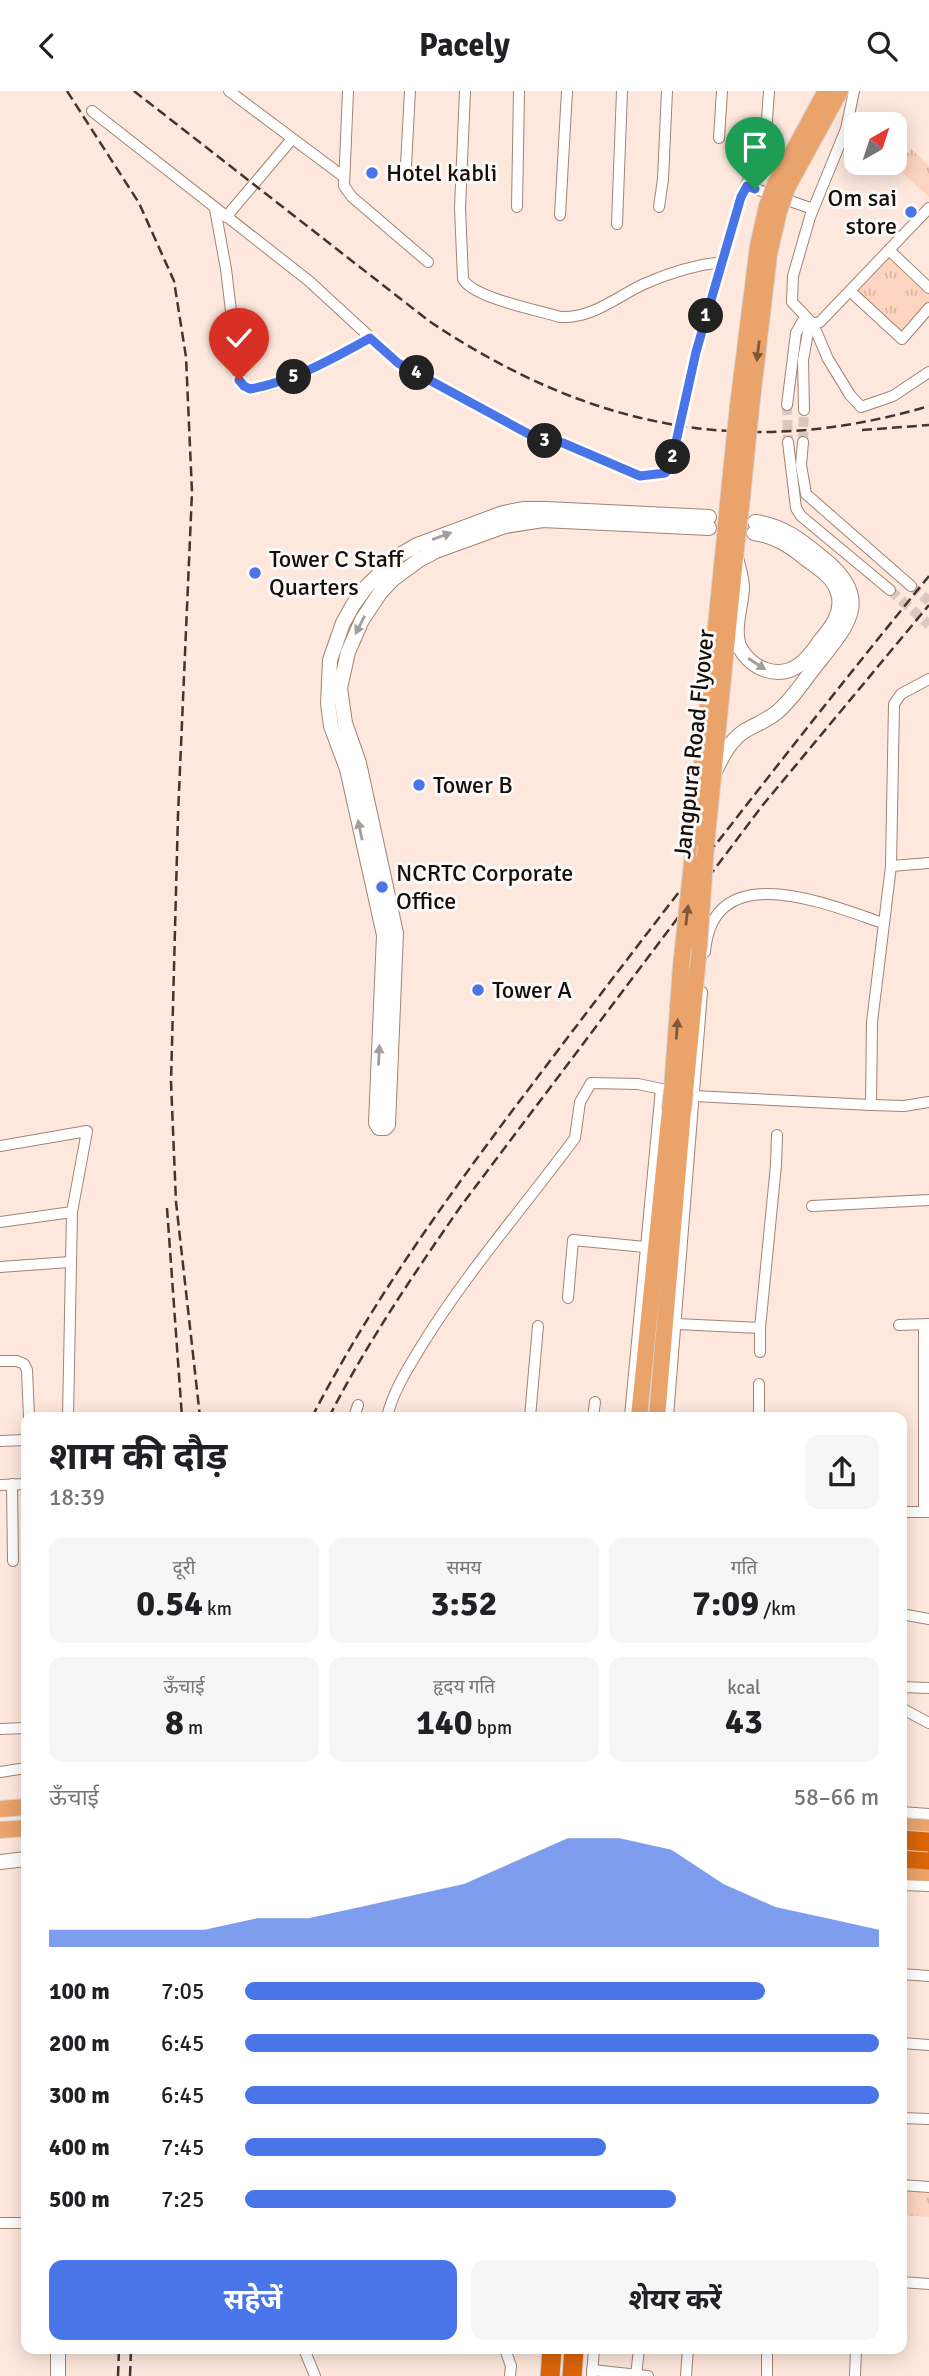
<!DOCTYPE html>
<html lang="hi">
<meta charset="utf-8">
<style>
:root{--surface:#fff;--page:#f6f6f6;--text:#202124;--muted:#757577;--accent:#4975e8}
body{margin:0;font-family:Signika,"Noto Sans Devanagari",sans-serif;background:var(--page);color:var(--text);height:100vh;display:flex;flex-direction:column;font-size:26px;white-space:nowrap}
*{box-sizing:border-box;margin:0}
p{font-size:23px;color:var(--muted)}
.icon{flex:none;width:38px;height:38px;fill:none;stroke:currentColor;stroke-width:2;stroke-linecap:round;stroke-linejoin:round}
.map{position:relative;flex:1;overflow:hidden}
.panel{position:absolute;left:21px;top:1321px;width:886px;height:942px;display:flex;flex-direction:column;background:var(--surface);border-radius:14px;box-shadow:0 4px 18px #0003}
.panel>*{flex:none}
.needle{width:46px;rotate:39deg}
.buttons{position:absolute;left:844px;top:21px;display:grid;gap:14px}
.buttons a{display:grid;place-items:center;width:63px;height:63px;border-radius:14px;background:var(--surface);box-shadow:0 4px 18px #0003;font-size:35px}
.pin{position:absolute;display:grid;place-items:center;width:60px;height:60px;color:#fff;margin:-72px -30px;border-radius:50% 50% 50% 0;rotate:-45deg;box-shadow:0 0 7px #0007}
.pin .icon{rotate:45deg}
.km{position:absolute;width:35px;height:35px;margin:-18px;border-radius:50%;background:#222;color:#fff;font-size:19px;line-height:35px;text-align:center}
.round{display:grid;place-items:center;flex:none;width:74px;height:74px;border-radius:14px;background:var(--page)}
.head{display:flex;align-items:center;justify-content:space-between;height:119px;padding:0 28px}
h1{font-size:38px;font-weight:700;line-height:52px}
.figures{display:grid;grid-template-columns:repeat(3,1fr);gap:10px;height:119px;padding:7px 28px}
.figures div{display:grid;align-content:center;border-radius:14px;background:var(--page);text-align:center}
.figures b{font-size:35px;font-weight:700}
.figures small{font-size:19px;font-weight:400}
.figures p{font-size:19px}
.chart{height:196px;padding:14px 28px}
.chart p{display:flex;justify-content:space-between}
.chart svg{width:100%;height:126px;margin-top:7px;fill:var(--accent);opacity:.7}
.cta{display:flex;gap:14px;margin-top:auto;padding:14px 28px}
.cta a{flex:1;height:80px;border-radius:14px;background:var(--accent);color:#fff;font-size:28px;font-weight:700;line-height:80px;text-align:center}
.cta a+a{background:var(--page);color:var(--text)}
ul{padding:0 28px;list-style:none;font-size:23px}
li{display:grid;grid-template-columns:112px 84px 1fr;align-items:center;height:52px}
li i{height:18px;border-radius:9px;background:var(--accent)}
header{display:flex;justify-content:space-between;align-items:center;height:91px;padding:0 28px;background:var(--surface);font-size:32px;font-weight:700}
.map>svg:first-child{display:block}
</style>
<header><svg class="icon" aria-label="back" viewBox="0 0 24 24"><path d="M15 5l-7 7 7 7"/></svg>Pacely<svg class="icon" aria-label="search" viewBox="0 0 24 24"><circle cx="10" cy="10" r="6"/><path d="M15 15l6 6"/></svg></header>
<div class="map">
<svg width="929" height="2285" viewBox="0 0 929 2285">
<defs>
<pattern id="grass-tufts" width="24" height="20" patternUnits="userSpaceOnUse" patternTransform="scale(1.75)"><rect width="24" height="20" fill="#fdd4bf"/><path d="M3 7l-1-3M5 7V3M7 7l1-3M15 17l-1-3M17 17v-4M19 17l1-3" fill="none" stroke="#d8b5a3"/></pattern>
</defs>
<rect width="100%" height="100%" fill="#fee8dd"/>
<!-- grass -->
<g fill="url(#grass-tufts)">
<polygon points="911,58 929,75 929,106 895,75"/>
<polygon points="890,166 929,202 929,211 900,242 857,200"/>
<polygon points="901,2098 929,2100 929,2126 901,2124"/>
</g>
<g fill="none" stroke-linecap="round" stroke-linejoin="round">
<!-- street-tunnel -->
<g stroke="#dcc7bd" stroke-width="10" stroke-dasharray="10 5" stroke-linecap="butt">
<polyline points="787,314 788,351"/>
<polyline points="803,351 804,319"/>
<polyline points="911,495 929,510"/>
<polyline points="890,499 929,534"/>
</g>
<!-- street casing -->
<g stroke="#a38372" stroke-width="12">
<g id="street">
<polyline points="229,0 344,86"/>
<polyline points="348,0 344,95 352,106 428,171"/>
<path d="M465 0 460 117 463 188C473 207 538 219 560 226 592 228 616 206 644 193 671 181 694 174 722 171"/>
<polyline points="854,0 846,38 810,126 793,185 792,211 813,233 828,268 850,304 861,316 893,305 929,281"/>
<polyline points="92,20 309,190 398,272 536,347 563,352 640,385 665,382 670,377 696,261 741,106 762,58 766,43 769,0"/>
<polyline points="719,47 722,0"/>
<polyline points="406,74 410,0"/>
<polyline points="747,95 813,118"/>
<polyline points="517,116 519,0"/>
<polyline points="659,116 663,88 667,0"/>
<path d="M215 118 226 178 238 279C239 286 240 294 248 297 271 303 348 259 370 247"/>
<polyline points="560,124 567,0"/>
<polyline points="226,126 292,48"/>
<polyline points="617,133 622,0"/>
<polyline points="889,159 929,197"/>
<polyline points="850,200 902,248 929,217"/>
<polyline points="813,233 820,231 929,117"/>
<polyline points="787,314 796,242 805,226"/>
<polyline points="804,319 803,269 810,230"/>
<polyline points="788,351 796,417 801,425 890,499"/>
<polyline points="803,351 801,374 806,403 911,495"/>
<polyline points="891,775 929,772"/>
<path d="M705 861C713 764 829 814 883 832"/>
<polyline points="871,1014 872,931 891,775 894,613 901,603 929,588"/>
<polyline points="0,1055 87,1040 72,1121 68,1326"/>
<polyline points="812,1115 929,1109"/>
<polyline points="0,1131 72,1121"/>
<polyline points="0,1176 70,1171"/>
<polyline points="568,1207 573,1149 645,1156"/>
<polyline points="677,1233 760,1237 776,1074 777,1044"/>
<polyline points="899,1234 929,1233"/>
<polyline points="760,1261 760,1237"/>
<polyline points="0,1270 17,1270 24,1273 27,1279 29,1326"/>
<polyline points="354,1326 358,1314"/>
<path d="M387 1326C393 1300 408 1277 422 1254 467 1181 524 1116 575 1047L580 1011 591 992 638 993 694 1005 871 1014 904 1015 929 1011"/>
<polyline points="530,1326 538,1235"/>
<polyline points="593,1326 595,1311"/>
<polyline points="633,1326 630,1325 661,998"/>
<polyline points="665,1326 668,1325 702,901"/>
<polyline points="759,1326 759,1293"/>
<polyline points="0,1350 26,1349"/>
<polyline points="12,1393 13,1470"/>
<polyline points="0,1394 26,1393"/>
<polyline points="901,1421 929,1421"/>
<polyline points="924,1421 924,1234"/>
<polyline points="901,1523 929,1528"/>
<polyline points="901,1596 929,1597"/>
<polyline points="901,1617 929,1632"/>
<polyline points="0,1638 26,1637"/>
<polyline points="0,1681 26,1677"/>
<polyline points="901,1721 929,1723"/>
<polyline points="901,1794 929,1795"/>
<polyline points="901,1883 929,1885"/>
<polyline points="901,1952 929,1954"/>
<polyline points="901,2027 929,2028"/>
<polyline points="901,2094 929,2096"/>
<polyline points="0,2132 26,2132"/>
<polyline points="901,2191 929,2193"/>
<polyline points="304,2258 315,2285"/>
<polyline points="505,2258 511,2275 510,2285"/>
<polyline points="592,2279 648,2285"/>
<polyline points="592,2285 594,2258"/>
<polyline points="636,2285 639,2258"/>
<polyline points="686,2285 688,2258"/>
<polyline points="767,2285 767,2258"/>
<polyline points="855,2285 856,2258"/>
</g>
</g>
<!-- secondary casing -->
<g stroke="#a38372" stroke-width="16">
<g id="secondary">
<polyline points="709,437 543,429 505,435 436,460 419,469 393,488 380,502 362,529 348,561 340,597 345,632 359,672 396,842 388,1034 385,1037 379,1037 376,1032 384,844 347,678 331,635 328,613 330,569 343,532 353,514 367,495 398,465 417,454 503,422 523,418 546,418 709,426"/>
<path d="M736 467C739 478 742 487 742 498 741 516 732 540 740 557 752 578 778 589 799 574 808 568 814 559 820 550 831 537 844 521 838 502 834 486 818 477 806 468 789 454 775 445 754 442"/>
<path d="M715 680C722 666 730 650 743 641 754 634 766 630 776 622 791 610 802 592 814 577 845 537 875 510 825 469 803 451 785 435 755 431"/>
<polyline points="0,1771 26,1768"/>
<polyline points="58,2285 58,2258"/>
</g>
</g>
<!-- primary casing -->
<g stroke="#d6d3d2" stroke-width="18">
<g id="primary">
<polyline points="776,92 826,0"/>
<polyline points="787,97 840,0"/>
<polyline points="738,315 758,155 767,115"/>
<polyline points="751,317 769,163 779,120"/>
<polyline points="728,412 734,353"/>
<polyline points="741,416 747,356"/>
<polyline points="706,755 737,448"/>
<polyline points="692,772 725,446"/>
<polyline points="672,999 681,876"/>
<polyline points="685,1001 699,856"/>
<polyline points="639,1326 670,1019"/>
<polyline points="657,1326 683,1019"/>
<polyline points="0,1718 26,1716"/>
<polyline points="901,1735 929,1737"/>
<polyline points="0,1739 26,1737"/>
<polyline points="901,1781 929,1782"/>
</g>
</g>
<!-- highway casing -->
<g stroke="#d6d3d2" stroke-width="21">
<g id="highway">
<polyline points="901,1767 929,1769"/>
<polyline points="550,2285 552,2258"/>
<polyline points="572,2285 574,2258"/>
</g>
</g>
<!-- street -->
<use href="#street" stroke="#fff" stroke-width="10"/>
<!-- secondary -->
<use href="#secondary" stroke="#fff" stroke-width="14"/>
<!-- primary -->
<use href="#primary" stroke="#e9a36b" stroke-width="16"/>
<!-- highway -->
<use href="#highway" stroke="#da6509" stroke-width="19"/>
<!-- rail -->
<g stroke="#42352e" stroke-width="2.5" stroke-dasharray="10 5" stroke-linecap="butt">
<polyline points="67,0 139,112 174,190 186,266 192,401 178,724 171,991 176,1111 200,1326"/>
<path d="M134 0 429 230C587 336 744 370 929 315"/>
<polyline points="862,339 929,334"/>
<polyline points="167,1117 182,1326"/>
<path d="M312 1326C386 1183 484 1057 581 929 695 779 810 631 929 485"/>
<path d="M329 1326C367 1252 413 1184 461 1115L762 715 929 514"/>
<polyline points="118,2285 119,2258"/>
<polyline points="130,2285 131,2258"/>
</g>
<!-- primary-bridge casing -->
<g stroke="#d6d3d2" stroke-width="18" stroke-linecap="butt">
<g id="primary-bridge">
<polyline points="767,115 776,92"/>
<polyline points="779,120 787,97"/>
<polyline points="734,353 738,315"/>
<polyline points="747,356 751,317"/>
<polyline points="725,446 728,412"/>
<polyline points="737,448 741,416"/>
<polyline points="699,856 706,755"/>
<polyline points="681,876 692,772"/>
<polyline points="670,1019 672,999"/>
<polyline points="683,1019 685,1001"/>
</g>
</g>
<!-- highway-bridge casing -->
<g stroke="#d6d3d2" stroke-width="21" stroke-linecap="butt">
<polyline id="highway-bridge" points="901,1749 929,1751"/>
</g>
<!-- primary-bridge -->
<use href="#primary-bridge" stroke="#e9a36b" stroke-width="16"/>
<!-- highway-bridge -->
<use href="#highway-bridge" stroke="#da6509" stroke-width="19"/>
</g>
<!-- one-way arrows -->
<defs><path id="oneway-solid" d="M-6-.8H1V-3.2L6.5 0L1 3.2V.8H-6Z" transform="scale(1.75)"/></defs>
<g fill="#815839">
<use href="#oneway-solid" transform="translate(758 260) rotate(97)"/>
<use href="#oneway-solid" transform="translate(687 824) rotate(-84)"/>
<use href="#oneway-solid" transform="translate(677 938) rotate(-86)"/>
</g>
<g fill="#a39e9c">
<use href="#oneway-solid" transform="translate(442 445) rotate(-20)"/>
<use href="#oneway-solid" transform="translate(360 534) rotate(117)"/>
<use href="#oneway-solid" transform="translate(757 573) rotate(33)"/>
<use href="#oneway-solid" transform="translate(360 739) rotate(-102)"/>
<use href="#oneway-solid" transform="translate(379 964) rotate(-87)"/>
</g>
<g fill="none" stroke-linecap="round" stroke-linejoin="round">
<!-- route casing -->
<g stroke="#fff" stroke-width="14">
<path id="route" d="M239 289 244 295 250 298C294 290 332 268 370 247L398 272 536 347 563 352 640 385 665 382 670 377 672 369 696 261 741 106 747 95 755 98"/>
</g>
<!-- route -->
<use href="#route" stroke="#4975e8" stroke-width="9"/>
</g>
<!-- markers -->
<g fill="#4975e8" stroke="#fafafa" stroke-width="2.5">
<circle cx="372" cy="82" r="7"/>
<circle cx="911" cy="121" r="7"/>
<circle cx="255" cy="482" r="7"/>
<circle cx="419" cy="694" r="7"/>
<circle cx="382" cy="796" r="7"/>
<circle cx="478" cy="899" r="7"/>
</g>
<g text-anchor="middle" stroke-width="6" stroke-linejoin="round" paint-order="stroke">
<!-- poi labels -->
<g font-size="24" fill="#190d07" stroke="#fafafa" text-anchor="start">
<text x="386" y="90">Hotel kabli</text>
<text x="897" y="115" text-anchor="end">Om sai<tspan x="897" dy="28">store</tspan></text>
<text x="269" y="476">Tower C Staff<tspan x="269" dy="28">Quarters</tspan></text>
<text x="433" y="702">Tower B</text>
<text x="396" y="790">NCRTC Corporate<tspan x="396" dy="28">Office</tspan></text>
<text x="492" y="907">Tower A</text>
</g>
<!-- street labels -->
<g font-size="24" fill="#190d07" stroke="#fafafa">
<text transform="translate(694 653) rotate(-84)" y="8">Jangpura Road Flyover</text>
</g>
</g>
</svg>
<div class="buttons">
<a><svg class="needle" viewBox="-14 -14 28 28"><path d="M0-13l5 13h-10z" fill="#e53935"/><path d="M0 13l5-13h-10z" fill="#757577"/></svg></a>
</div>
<div class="pin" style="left:755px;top:98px;background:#1e9e55"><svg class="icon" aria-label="arrive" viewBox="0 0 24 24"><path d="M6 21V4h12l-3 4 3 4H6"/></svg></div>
<div class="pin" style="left:239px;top:289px;background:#d93025"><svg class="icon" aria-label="check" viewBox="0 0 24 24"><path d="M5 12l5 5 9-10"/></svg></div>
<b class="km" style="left:706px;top:225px">1</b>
<b class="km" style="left:673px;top:366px">2</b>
<b class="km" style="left:545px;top:350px">3</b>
<b class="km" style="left:417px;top:282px">4</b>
<b class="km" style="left:294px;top:286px">5</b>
<section class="panel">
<div class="head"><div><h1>शाम की दौड़</h1><p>18:39</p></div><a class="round"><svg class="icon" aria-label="share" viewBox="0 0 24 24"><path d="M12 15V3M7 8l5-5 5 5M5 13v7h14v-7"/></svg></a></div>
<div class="figures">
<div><p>दूरी</p><b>0.54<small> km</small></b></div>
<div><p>समय</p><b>3:52</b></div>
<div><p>गति</p><b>7:09<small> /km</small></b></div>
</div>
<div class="figures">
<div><p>ऊँचाई</p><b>8<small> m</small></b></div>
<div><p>हृदय गति</p><b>140<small> bpm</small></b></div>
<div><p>kcal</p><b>43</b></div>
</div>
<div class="chart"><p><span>ऊँचाई</span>58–66 m</p>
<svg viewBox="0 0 160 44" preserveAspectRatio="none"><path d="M0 44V38L10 38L20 38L30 38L40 34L50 34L60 30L70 26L80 22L90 14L100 6L110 6L120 10L130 22L140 30L150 34L160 38V44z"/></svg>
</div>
<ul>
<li><b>100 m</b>7:05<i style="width:82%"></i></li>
<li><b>200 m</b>6:45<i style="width:100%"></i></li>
<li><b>300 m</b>6:45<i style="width:100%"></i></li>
<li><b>400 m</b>7:45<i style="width:57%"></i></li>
<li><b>500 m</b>7:25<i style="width:68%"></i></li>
</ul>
<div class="cta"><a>सहेजें</a><a>शेयर करें</a></div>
</section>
</div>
